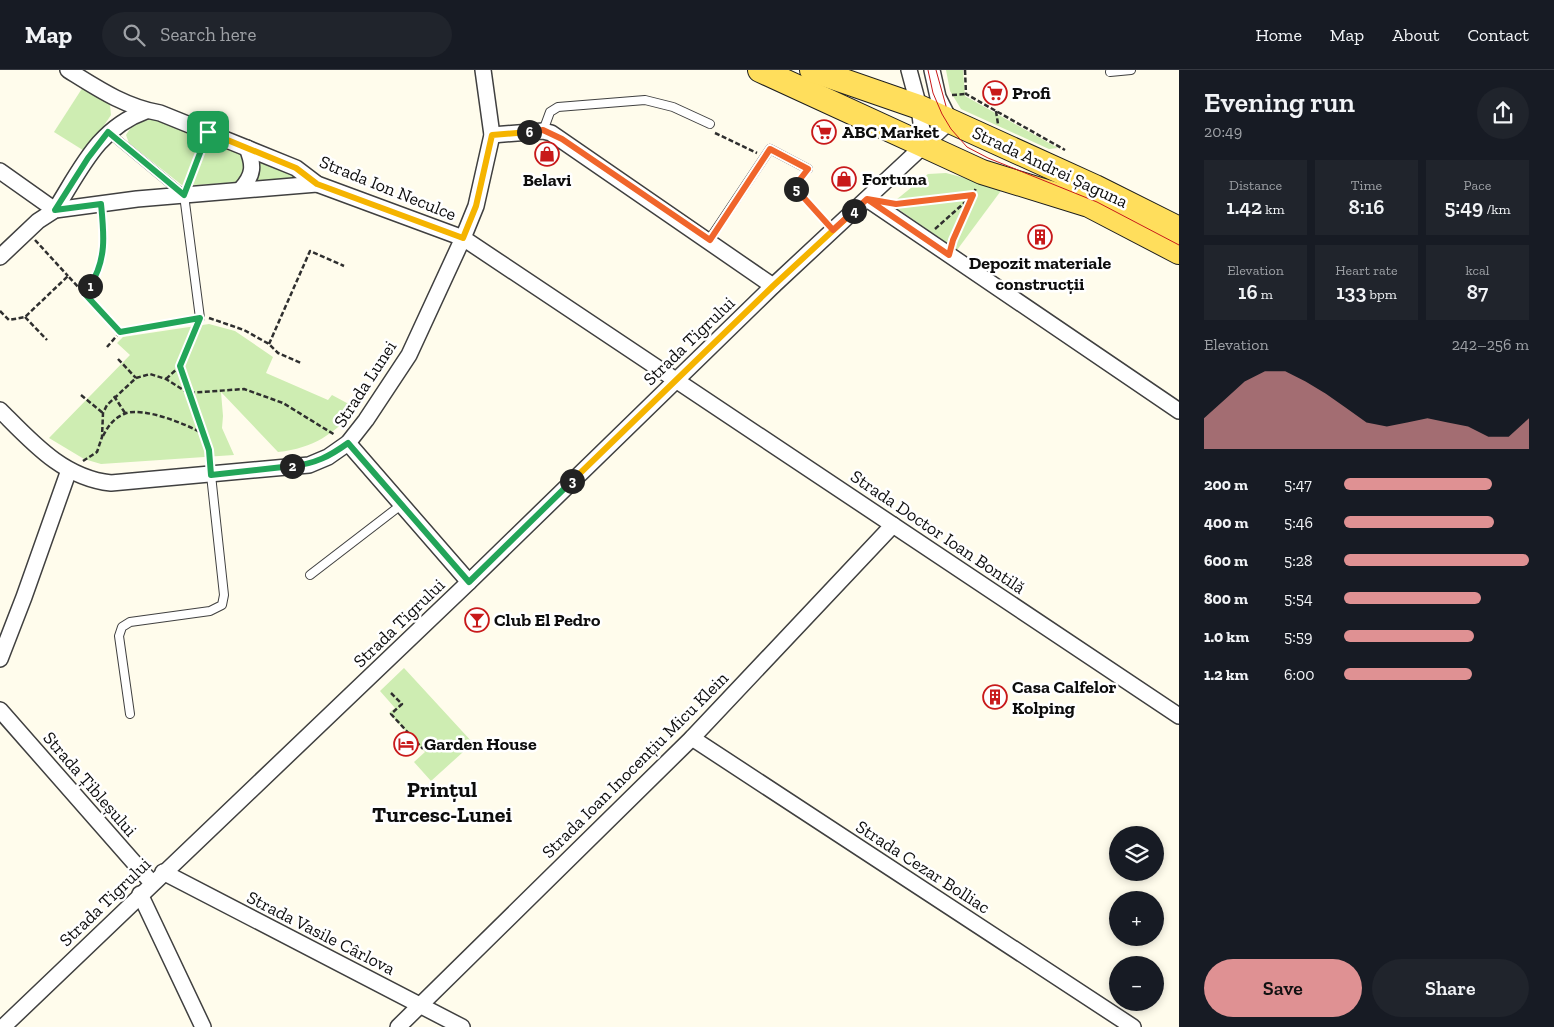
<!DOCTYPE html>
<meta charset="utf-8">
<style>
:root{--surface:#171b24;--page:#20242c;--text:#f1f3f6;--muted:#9ea1a6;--line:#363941;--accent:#df9193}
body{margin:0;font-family:"Zilla Slab",serif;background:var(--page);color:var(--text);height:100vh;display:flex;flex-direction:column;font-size:19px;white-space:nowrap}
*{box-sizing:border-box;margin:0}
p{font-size:16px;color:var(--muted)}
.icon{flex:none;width:28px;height:28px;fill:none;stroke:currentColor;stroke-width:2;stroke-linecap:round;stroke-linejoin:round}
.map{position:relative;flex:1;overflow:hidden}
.sheet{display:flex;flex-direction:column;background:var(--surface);width:375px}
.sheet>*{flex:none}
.buttons{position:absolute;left:1109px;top:756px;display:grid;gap:10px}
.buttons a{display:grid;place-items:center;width:55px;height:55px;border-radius:50%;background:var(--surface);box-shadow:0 2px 8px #0003;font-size:25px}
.pin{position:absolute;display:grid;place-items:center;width:42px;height:42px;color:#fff;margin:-21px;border-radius:10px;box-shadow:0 2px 8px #0006}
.km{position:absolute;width:25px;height:25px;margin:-12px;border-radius:50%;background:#222;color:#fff;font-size:14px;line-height:25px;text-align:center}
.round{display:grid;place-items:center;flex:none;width:52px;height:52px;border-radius:26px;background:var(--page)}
.overview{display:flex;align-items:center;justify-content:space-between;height:85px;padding:0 25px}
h1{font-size:28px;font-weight:600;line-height:38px}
.stats{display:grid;grid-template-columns:repeat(3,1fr);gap:8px;height:85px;padding:5px 25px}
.stats div{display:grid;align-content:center;border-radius:0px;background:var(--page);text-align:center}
.stats b{font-size:21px;font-weight:600}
.stats small{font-size:14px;font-weight:400}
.stats p{font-size:14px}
.chart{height:140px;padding:10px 25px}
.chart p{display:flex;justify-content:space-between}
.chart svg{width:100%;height:90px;margin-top:5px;fill:var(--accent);opacity:.7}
.cta{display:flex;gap:10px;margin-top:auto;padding:10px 25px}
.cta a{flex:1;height:58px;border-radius:30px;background:var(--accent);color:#111;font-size:20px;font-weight:600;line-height:58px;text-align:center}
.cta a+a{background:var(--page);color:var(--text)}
ul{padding:0 25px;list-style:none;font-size:16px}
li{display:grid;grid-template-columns:80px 60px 1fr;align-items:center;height:38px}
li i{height:12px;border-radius:6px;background:var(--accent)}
header{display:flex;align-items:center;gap:30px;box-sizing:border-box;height:70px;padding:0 25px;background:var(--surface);border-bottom:1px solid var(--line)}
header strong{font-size:24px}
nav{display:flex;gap:28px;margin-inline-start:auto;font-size:18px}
.search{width:350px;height:45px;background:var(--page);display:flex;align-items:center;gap:12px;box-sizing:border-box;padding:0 18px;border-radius:28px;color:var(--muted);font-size:19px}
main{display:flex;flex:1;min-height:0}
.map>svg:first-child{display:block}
</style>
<header>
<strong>Map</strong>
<div class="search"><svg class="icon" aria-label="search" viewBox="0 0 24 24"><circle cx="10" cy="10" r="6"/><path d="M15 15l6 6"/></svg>Search here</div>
<nav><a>Home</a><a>Map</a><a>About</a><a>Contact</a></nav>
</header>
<main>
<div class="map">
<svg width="1179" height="957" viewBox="0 0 1179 957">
<rect width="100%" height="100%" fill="#fffcec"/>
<!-- green -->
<g fill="#ceedb2">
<polygon points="946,0 963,0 965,26 1058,78 1049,79 961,39 950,21"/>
<polygon points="83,17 110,35 111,45 86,82 54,62"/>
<path d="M156 49 293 105V108L183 116 129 73 126 65C132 53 145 50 156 49Z"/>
<polygon points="946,103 1003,118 957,180 891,134 928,104"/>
<path d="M209 254 235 261 273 287 266 303 328 330 332 325 358 339C332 364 315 378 278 382L221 322 223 346 222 358 234 385 101 394 84 389 49 368 130 285 117 273 123 267Z"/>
<polygon points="404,598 473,673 431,711 414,692 425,682 389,643 395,638 380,621"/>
</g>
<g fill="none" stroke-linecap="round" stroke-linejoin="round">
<!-- lane casing -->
<g stroke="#404040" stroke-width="10">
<g id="lane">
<polyline points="1110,2 1131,0"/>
<polyline points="543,61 550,42 558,37 645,30 673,37 710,54"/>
<polyline points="108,62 184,125 200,248"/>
<polyline points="709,170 770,79 808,99"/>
<polyline points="310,505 401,435"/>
<polyline points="130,644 119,566 122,557 130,552 210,541 222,535 224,525 211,405"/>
</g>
</g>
<!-- street casing -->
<g stroke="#404040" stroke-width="18">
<g id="street">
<path d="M68 0C97 18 125 37 160 43L296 98 317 114 463 168 1179 646"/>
<polyline points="909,0 919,37 924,77"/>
<polyline points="492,65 543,61 551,63 773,216"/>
<polyline points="0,101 55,140"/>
<path d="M241 119C254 105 254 95 247 78"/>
<polyline points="867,129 1179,341"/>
<path d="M55 140C81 99 98 58 146 41"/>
<polyline points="0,187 38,151 55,140 137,129 317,114"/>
<path d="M0 340C32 372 63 408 111 413L309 395 328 387 348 373 366 350 409 285 463 168 476 136 492 65 483 0"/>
<polyline points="348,373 469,512"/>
<polyline points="0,589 24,527 69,400"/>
<polyline points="0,640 152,813"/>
<polyline points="692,668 1133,957"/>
<polyline points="163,802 462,957"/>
<polyline points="140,824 203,957"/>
<polyline points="3,957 469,512 773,216 950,51 938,27 932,0"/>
<polyline points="398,957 692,668 893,455"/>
</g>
</g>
<!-- primary casing -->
<g stroke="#1e1e1e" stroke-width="26">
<g id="primary">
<polyline points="760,0 982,102 1089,135 1179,182"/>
<polyline points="812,0 919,37 1095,117 1179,159"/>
</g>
</g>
<!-- path -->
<g stroke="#2f2f2f" stroke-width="2.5" stroke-dasharray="5 2.5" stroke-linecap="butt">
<polyline points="965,0 966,24 1065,80"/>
<polyline points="952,25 966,24"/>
<polyline points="996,41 998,54"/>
<polyline points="715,63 757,83"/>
<polyline points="801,107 794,117 823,150"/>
<polyline points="189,112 203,75"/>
<polyline points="897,133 973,125"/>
<polyline points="935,159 972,126"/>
<polyline points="35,170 68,206"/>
<polyline points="953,172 976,118"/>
<path d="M85 224C102 197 106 180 103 148"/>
<polyline points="0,241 9,250 25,247 68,206 120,262 107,277"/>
<polyline points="25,247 47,270"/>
<polyline points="209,248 244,260 269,274 278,283 301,293"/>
<polyline points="120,262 191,250"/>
<polyline points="269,274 310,181 344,196"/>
<polyline points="118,289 136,308"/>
<polyline points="180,296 188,323 244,319 283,333 335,365"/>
<polyline points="166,309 180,296 196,256"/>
<polyline points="81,325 103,343"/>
<polyline points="114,326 125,343"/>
<path d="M103 366C108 356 114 348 124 344 142 336 187 354 203 364"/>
<polyline points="83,391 97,382 102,367 103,343 107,335 136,308 150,304 166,309 188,323 195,336 209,379 210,390"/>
<polyline points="391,623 402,634 391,644 423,679"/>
</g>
<!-- lane -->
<use href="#lane" stroke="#fff" stroke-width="8"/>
<!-- street -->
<use href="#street" stroke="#fff" stroke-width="15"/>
<!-- primary -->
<use href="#primary" stroke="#ffde5c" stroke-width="24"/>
<!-- tram -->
<g stroke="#c8191a" stroke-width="1">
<polyline points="928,0 933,23 942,44 951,59 967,77 988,88 1097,132 1179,175"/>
<polyline points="936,0 946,36"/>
</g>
</g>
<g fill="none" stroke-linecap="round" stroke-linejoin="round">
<!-- split-1 casing -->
<g stroke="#fff" stroke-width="10">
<path id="split-1" d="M90 216C107 189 104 164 101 134L55 140 88 88 108 62 184 125 208 62"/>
</g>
<!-- split-2 casing -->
<g stroke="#fff" stroke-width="10">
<polyline id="split-2" points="90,216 85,224 120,262 200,248 180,296 209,380 211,405 292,396"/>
</g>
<!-- split-3 casing -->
<g stroke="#fff" stroke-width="10">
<path id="split-3" d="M292 396C315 394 330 386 348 373L469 512 572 411"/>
</g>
<!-- split-4 casing -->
<g stroke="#fff" stroke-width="10">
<polyline id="split-4" points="572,411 773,216 854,141"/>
</g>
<!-- split-5 casing -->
<g stroke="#fff" stroke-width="10">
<polyline id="split-5" points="796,119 833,160 867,129 896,134 973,125 953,170 949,185 867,129 854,141"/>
</g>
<!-- split-6 casing -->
<g stroke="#fff" stroke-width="10">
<polyline id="split-6" points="529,62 543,60 562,69 710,170 770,79 808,99 794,117 796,119"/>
</g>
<!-- split-7 casing -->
<g stroke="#fff" stroke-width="10">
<polyline id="split-7" points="208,62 296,98 317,114 463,168 476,136 492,65 529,62"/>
</g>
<!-- split-1 -->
<use href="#split-1" stroke="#22a559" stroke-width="6"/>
<!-- split-2 -->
<use href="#split-2" stroke="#22a559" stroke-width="6"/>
<!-- split-3 -->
<use href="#split-3" stroke="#22a559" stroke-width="6"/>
<!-- split-4 -->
<use href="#split-4" stroke="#f5b400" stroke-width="6"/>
<!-- split-5 -->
<use href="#split-5" stroke="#f0652b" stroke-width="6"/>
<!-- split-6 -->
<use href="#split-6" stroke="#f0652b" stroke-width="6"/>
<!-- split-7 -->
<use href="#split-7" stroke="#f5b400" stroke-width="6"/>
</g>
<!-- icons -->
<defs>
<g id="supermarket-ring" transform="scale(1.25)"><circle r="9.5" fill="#fff" stroke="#c8191a" stroke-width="1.5"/><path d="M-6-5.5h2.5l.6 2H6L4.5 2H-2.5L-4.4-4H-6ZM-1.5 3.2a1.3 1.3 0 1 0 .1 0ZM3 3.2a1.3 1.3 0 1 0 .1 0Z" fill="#c8191a"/></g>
<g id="shop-ring" transform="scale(1.25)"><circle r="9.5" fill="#fff" stroke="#c8191a" stroke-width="1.5"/><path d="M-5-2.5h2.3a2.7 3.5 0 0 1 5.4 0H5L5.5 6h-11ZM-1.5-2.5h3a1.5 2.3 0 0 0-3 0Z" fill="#c8191a"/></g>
<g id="building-ring" transform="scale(1.25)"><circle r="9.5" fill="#fff" stroke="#c8191a" stroke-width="1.5"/><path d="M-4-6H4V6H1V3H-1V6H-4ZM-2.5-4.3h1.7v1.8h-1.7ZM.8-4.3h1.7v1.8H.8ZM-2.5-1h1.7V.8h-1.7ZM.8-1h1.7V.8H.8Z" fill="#c8191a"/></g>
<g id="bar-ring" transform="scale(1.25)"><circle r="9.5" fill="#fff" stroke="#c8191a" stroke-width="1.5"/><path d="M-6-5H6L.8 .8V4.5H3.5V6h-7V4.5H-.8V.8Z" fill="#c8191a"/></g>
<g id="hotel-ring" transform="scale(1.25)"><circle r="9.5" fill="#fff" stroke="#c8191a" stroke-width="1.5"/><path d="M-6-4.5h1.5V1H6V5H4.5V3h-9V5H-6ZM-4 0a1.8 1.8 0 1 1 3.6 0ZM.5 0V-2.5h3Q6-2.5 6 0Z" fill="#c8191a"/></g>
</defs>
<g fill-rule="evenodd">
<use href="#supermarket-ring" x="995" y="23"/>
<use href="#supermarket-ring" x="824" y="62"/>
<use href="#shop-ring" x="547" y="84"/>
<use href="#shop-ring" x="844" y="109"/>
<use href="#building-ring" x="1040" y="167"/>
<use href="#bar-ring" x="477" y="550"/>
<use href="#building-ring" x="995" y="627"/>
<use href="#hotel-ring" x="406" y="674"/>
</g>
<g text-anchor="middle" stroke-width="5" stroke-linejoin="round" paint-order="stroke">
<!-- poi labels -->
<g font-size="18" font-weight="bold" fill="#0d0d0d" stroke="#fff" text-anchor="start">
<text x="1012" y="29">Profi</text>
<text x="842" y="68">ABC Market</text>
<text x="862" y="115">Fortuna</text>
<text x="547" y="116" text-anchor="middle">Belavi</text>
<text x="1040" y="199" text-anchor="middle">Depozit materiale<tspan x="1040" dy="21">construcții</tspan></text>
<text x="494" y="556">Club El Pedro</text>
<text x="1012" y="623">Casa Calfelor<tspan x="1012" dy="21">Kolping</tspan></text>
<text x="424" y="680">Garden House</text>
</g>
<!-- street labels -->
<g font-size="18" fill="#0d0d0d" stroke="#fff">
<text transform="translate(1050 97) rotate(25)" y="6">Strada Andrei Șaguna</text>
<text transform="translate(388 118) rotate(22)" y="6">Strada Ion Neculce</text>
<text transform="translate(689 271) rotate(-44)" y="6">Strada Tigrului</text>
<text transform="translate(365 314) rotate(-57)" y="6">Strada Lunei</text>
<text transform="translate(938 462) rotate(34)" y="6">Strada Doctor Ioan Bontilă</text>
<text transform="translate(399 553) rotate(-44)" y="6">Strada Tigrului</text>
<text transform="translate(635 695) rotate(-45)" y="6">Strada Ioan Inocențiu Micu Klein</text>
<text transform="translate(90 714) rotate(49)" y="6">Strada Țibleșului</text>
<text transform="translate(923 797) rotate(33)" y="6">Strada Cezar Bolliac</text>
<text transform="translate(105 832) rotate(-44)" y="6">Strada Tigrului</text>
<text transform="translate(321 863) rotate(27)" y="6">Strada Vasile Cârlova</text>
</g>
<!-- district labels -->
<g font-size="22" font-weight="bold" fill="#0d0d0d" stroke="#fff">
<text x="442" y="727">Prințul<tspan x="442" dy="25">Turcesc-Lunei</tspan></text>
</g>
</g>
</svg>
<div class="buttons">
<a><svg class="icon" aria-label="layers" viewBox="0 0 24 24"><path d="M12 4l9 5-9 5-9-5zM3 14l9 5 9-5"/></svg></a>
<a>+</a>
<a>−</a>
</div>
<div class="pin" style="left:208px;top:62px;background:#1e9e55"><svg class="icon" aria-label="arrive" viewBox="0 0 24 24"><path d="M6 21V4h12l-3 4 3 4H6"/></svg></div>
<b class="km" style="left:90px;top:216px">1</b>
<b class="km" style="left:292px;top:396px">2</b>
<b class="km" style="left:572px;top:411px">3</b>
<b class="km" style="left:854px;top:141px">4</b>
<b class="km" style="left:796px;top:119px">5</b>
<b class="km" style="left:529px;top:62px">6</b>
</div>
<section class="sheet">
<div class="overview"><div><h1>Evening run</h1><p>20:49</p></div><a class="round"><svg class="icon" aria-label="share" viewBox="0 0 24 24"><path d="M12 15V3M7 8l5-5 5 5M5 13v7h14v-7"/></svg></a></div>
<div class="stats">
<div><p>Distance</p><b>1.42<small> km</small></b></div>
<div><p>Time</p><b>8:16</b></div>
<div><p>Pace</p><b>5:49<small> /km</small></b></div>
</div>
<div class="stats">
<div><p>Elevation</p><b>16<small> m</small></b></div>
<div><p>Heart rate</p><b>133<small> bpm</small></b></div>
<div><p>kcal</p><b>87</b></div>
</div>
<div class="chart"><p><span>Elevation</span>242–256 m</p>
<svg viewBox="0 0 160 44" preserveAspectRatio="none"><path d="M0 44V29L10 20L20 11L30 6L40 6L50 11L60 17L70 24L80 31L90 33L100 31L110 29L120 31L130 33L140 38L150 38L160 29V44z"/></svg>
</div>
<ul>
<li><b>200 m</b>5:47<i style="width:80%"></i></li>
<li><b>400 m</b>5:46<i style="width:81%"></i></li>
<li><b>600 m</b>5:28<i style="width:100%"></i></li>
<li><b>800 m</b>5:54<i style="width:74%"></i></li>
<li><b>1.0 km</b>5:59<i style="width:70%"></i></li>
<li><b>1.2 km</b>6:00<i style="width:69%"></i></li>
</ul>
<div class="cta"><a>Save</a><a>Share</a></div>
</section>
</main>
